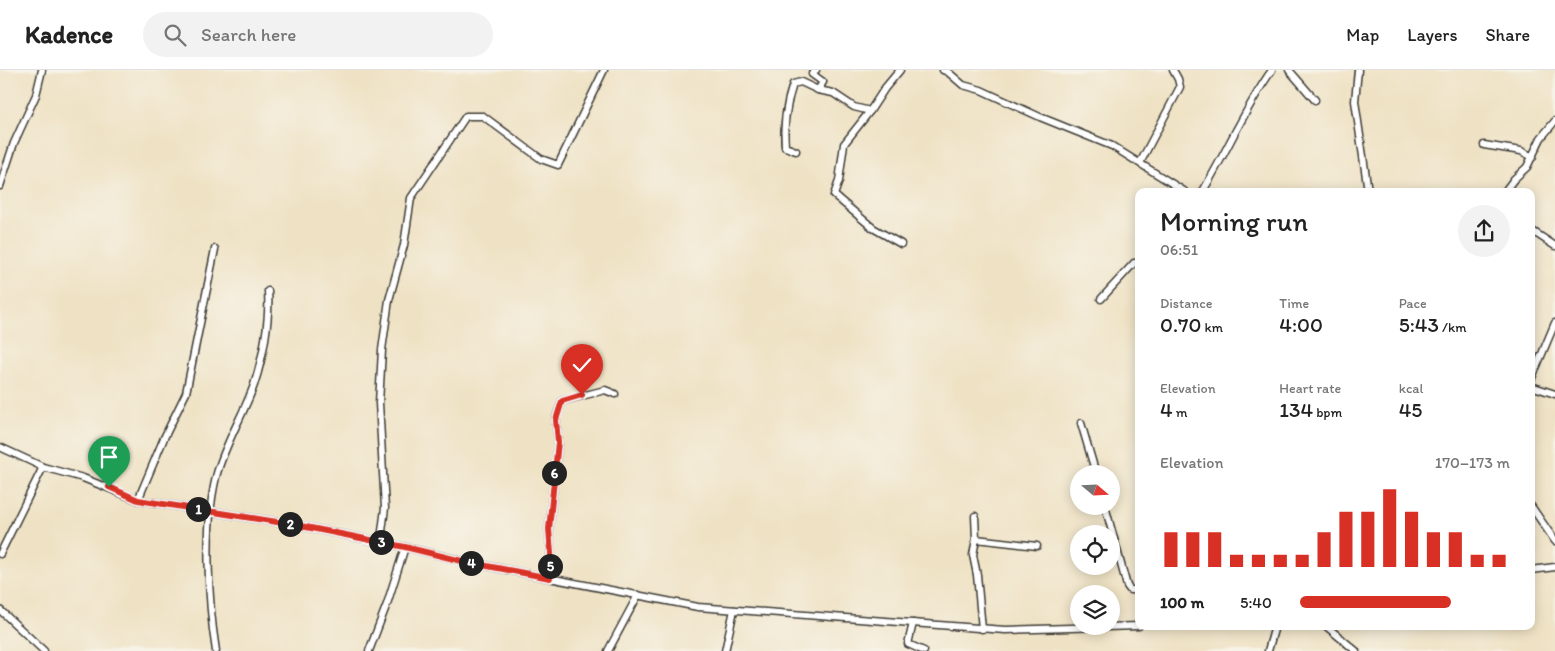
<!DOCTYPE html>
<meta charset="utf-8">
<style>
:root{--surface:#fff;--page:#f2f2f2;--text:#222;--muted:#767676;--line:#e0e0e0;--accent:#d93025}
body{margin:0;font-family:Itim,sans-serif;background:var(--page);color:var(--text);height:100vh;display:flex;flex-direction:column;font-size:19px;white-space:nowrap}
*{box-sizing:border-box;margin:0}
p{font-size:16px;color:var(--muted)}
.icon{flex:none;width:28px;height:28px;fill:none;stroke:currentColor;stroke-width:2;stroke-linecap:round;stroke-linejoin:round}
.map{position:relative;flex:1;overflow:hidden}
.side{position:absolute;left:1135px;top:118px;width:400px;height:442px;display:flex;flex-direction:column;background:var(--surface);border-radius:10px;box-shadow:0 2px 12px #0003}
.side>*{flex:none}
.needle{width:32px;rotate:109deg}
.buttons{position:absolute;left:1070px;top:395px;display:grid;gap:10px}
.buttons a{display:grid;place-items:center;width:50px;height:50px;border-radius:50%;background:var(--surface);box-shadow:0 2px 12px #0003;font-size:25px}
.pin{position:absolute;display:grid;place-items:center;width:42px;height:42px;color:#fff;margin:-51px -21px;border-radius:50% 50% 50% 0;rotate:-45deg;box-shadow:0 0 5px #0007}
.pin .icon{rotate:45deg}
.km{position:absolute;width:25px;height:25px;margin:-12px;border-radius:50%;background:#222;color:#fff;font-size:14px;line-height:25px;text-align:center}
.round{display:grid;place-items:center;flex:none;width:52px;height:52px;border-radius:26px;background:var(--page)}
.overview{display:flex;align-items:center;justify-content:space-between;height:85px;padding:0 25px}
h1{font-size:28px;font-weight:600;line-height:38px}
.metrics{display:grid;grid-template-columns:repeat(3,1fr);gap:8px;height:85px;padding:5px 25px}
.metrics div{display:grid;align-content:center}
.metrics b{font-size:21px;font-weight:600}
.metrics small{font-size:14px;font-weight:400}
.metrics p{font-size:14px}
.chart{height:140px;padding:10px 25px}
.chart p{display:flex;justify-content:space-between}
.chart svg{width:100%;height:90px;margin-top:5px;stroke:var(--accent);stroke-width:6}
ul{padding:0 25px;list-style:none;font-size:16px}
li{display:grid;grid-template-columns:80px 60px 1fr;align-items:center;height:38px}
li i{height:12px;border-radius:6px;background:var(--accent)}
header{display:flex;align-items:center;gap:30px;box-sizing:border-box;height:70px;padding:0 25px;background:var(--surface);border-bottom:1px solid var(--line)}
header strong{font-size:24px}
nav{display:flex;gap:28px;margin-inline-start:auto;font-size:18px}
.search{width:350px;height:45px;background:var(--page);display:flex;align-items:center;gap:12px;box-sizing:border-box;padding:0 18px;border-radius:28px;color:var(--muted);font-size:19px}
.map>svg:first-child{display:block}
</style>
<header>
<strong>Kadence</strong>
<div class="search"><svg class="icon" aria-label="search" viewBox="0 0 24 24"><circle cx="10" cy="10" r="6"/><path d="M15 15l6 6"/></svg>Search here</div>
<nav><a>Map</a><a>Layers</a><a>Share</a></nav>
</header>
<div class="map">
<svg width="1555" height="581" viewBox="0 0 1555 581">
<rect width="100%" height="100%" fill="#f7f3e8"/>
<filter id="ink" filterUnits="userSpaceOnUse"><feTurbulence type="fractalNoise" baseFrequency=".02" numOctaves="2"/><feDisplacementMap in="SourceGraphic" scale="10" xChannelSelector="R" yChannelSelector="G"/><feConvolveMatrix kernelMatrix="1 2 1 2 8 2 1 2 1" color-interpolation-filters="sRGB"/></filter>
<filter id="wash" filterUnits="userSpaceOnUse"><feTurbulence type="fractalNoise" baseFrequency=".0096" numOctaves="4" result="noise"/><feDisplacementMap in="SourceGraphic" scale="20" xChannelSelector="R" yChannelSelector="G"/><feGaussianBlur stdDeviation="1.12" result="paint"/><feColorMatrix in="noise" values="0 0 0 0 0 0 0 0 0 0 0 0 0 0 0 0 0 1.4 0 .05"/><feComposite in="paint" operator="in"/></filter>
<g filter="url(#wash)">
<rect width="100%" height="100%" fill="#efe2c4"/>
</g>
<g filter="url(#ink)">
<g fill="none" stroke-linecap="round" stroke-linejoin="round">
<!-- minor casing -->
<g stroke="#3c3a35" stroke-width="9">
<g id="minor">
<polyline points="943,0 948,2 963,15 981,20 1040,47 1112,76 1184,121"/>
<polyline points="1289,0 1315,30"/>
<polyline points="1358,0 1355,31 1368,121"/>
<polyline points="818,20 833,23 854,37 870,41 885,18 900,0"/>
<polyline points="870,41 844,74 839,111 834,125 873,158 901,174"/>
<polyline points="1484,75 1521,81 1533,87"/>
<path d="M796 81 785 77C783 55 786 35 793 14L801 12 818 20 823 12 812 4 816 0"/>
<polyline points="1140,93 1180,17 1178,9 1173,0"/>
<polyline points="0,116 14,73 36,25 42,0"/>
<path d="M1203 121C1227 81 1245 38 1272 0"/>
<polyline points="1505,121 1514,109 1527,97 1541,68 1555,51"/>
<polyline points="1531,160 1555,176"/>
<polyline points="1101,229 1134,193 1139,194"/>
<polyline points="1531,310 1555,253"/>
<polyline points="1531,316 1555,324"/>
<polyline points="1081,353 1096,404"/>
<polyline points="0,377 43,397 83,408 138,430 296,455 405,477 467,492 698,537 1005,560 1139,556"/>
<polyline points="138,430 164,368 186,323 215,179"/>
<polyline points="1105,436 1127,516 1130,520 1139,520"/>
<polyline points="1531,436 1555,471"/>
<polyline points="975,446 976,469 973,485 977,505 982,559"/>
<polyline points="381,469 385,438 379,333 382,280 389,230 404,175 411,128 466,46 483,46 541,89 558,95 604,0"/>
<polyline points="976,469 1037,476"/>
<polyline points="0,484 43,397"/>
<polyline points="1531,500 1555,497"/>
<polyline points="550,508 551,483 549,459 558,373 556,349 562,331 605,320 615,324"/>
<polyline points="0,540 44,581"/>
<polyline points="913,553 908,574 924,581"/>
<polyline points="1326,556 1356,581"/>
<path d="M216 581C208 531 204 456 216 407 224 375 243 346 254 315 263 288 270 250 268 221"/>
<polyline points="369,581 387,534 405,477"/>
<polyline points="608,581 638,525"/>
<polyline points="725,581 734,540"/>
<polyline points="1268,581 1275,556"/>
</g>
</g>
<!-- minor -->
<use href="#minor" stroke="#fff" stroke-width="6"/>
</g>
</g>
<g fill="none" stroke-linecap="round" stroke-linejoin="round" filter="url(#ink)">
<!-- route casing -->
<g stroke="#fff" stroke-width="10">
<polyline id="route" points="109,417 138,430 296,455 405,477 466,492 550,508 551,483 549,459 558,372 556,350 562,331 582,325"/>
</g>
<!-- route -->
<use href="#route" stroke="#d93025" stroke-width="6"/>
</g>
</svg>
<div class="buttons">
<a><svg class="needle" viewBox="-14 -14 28 28"><path d="M0-13l5 13h-10z" fill="#e53935"/><path d="M0 13l5-13h-10z" fill="#767676"/></svg></a>
<a><svg class="icon" aria-label="locate" viewBox="0 0 24 24"><circle cx="12" cy="12" r="6"/><path d="M12 2v4M12 18v4M2 12h4M18 12h4"/></svg></a>
<a><svg class="icon" aria-label="layers" viewBox="0 0 24 24"><path d="M12 4l9 5-9 5-9-5zM3 14l9 5 9-5"/></svg></a>
</div>
<div class="pin" style="left:109px;top:417px;background:#1e9e55"><svg class="icon" aria-label="arrive" viewBox="0 0 24 24"><path d="M6 21V4h12l-3 4 3 4H6"/></svg></div>
<div class="pin" style="left:582px;top:325px;background:#d93025"><svg class="icon" aria-label="check" viewBox="0 0 24 24"><path d="M5 12l5 5 9-10"/></svg></div>
<b class="km" style="left:198px;top:439px">1</b>
<b class="km" style="left:290px;top:454px">2</b>
<b class="km" style="left:381px;top:472px">3</b>
<b class="km" style="left:471px;top:493px">4</b>
<b class="km" style="left:550px;top:496px">5</b>
<b class="km" style="left:554px;top:403px">6</b>
<section class="side">
<div class="overview"><div><h1>Morning run</h1><p>06:51</p></div><a class="round"><svg class="icon" aria-label="share" viewBox="0 0 24 24"><path d="M12 15V3M7 8l5-5 5 5M5 13v7h14v-7"/></svg></a></div>
<div class="metrics">
<div><p>Distance</p><b>0.70<small> km</small></b></div>
<div><p>Time</p><b>4:00</b></div>
<div><p>Pace</p><b>5:43<small> /km</small></b></div>
</div>
<div class="metrics">
<div><p>Elevation</p><b>4<small> m</small></b></div>
<div><p>Heart rate</p><b>134<small> bpm</small></b></div>
<div><p>kcal</p><b>45</b></div>
</div>
<div class="chart"><p><span>Elevation</span>170–173 m</p>
<svg viewBox="0 0 160 44" preserveAspectRatio="none"><path d="M5 44V27M15 44V27M25 44V27M35 44V38M45 44V38M55 44V38M65 44V38M75 44V27M85 44V17M95 44V17M105 44V6M115 44V17M125 44V27M135 44V27M145 44V38M155 44V38"/></svg>
</div>
<ul>
<li><b>100 m</b>5:40<i style="width:72%"></i></li>
</ul>
</section>
</div>
